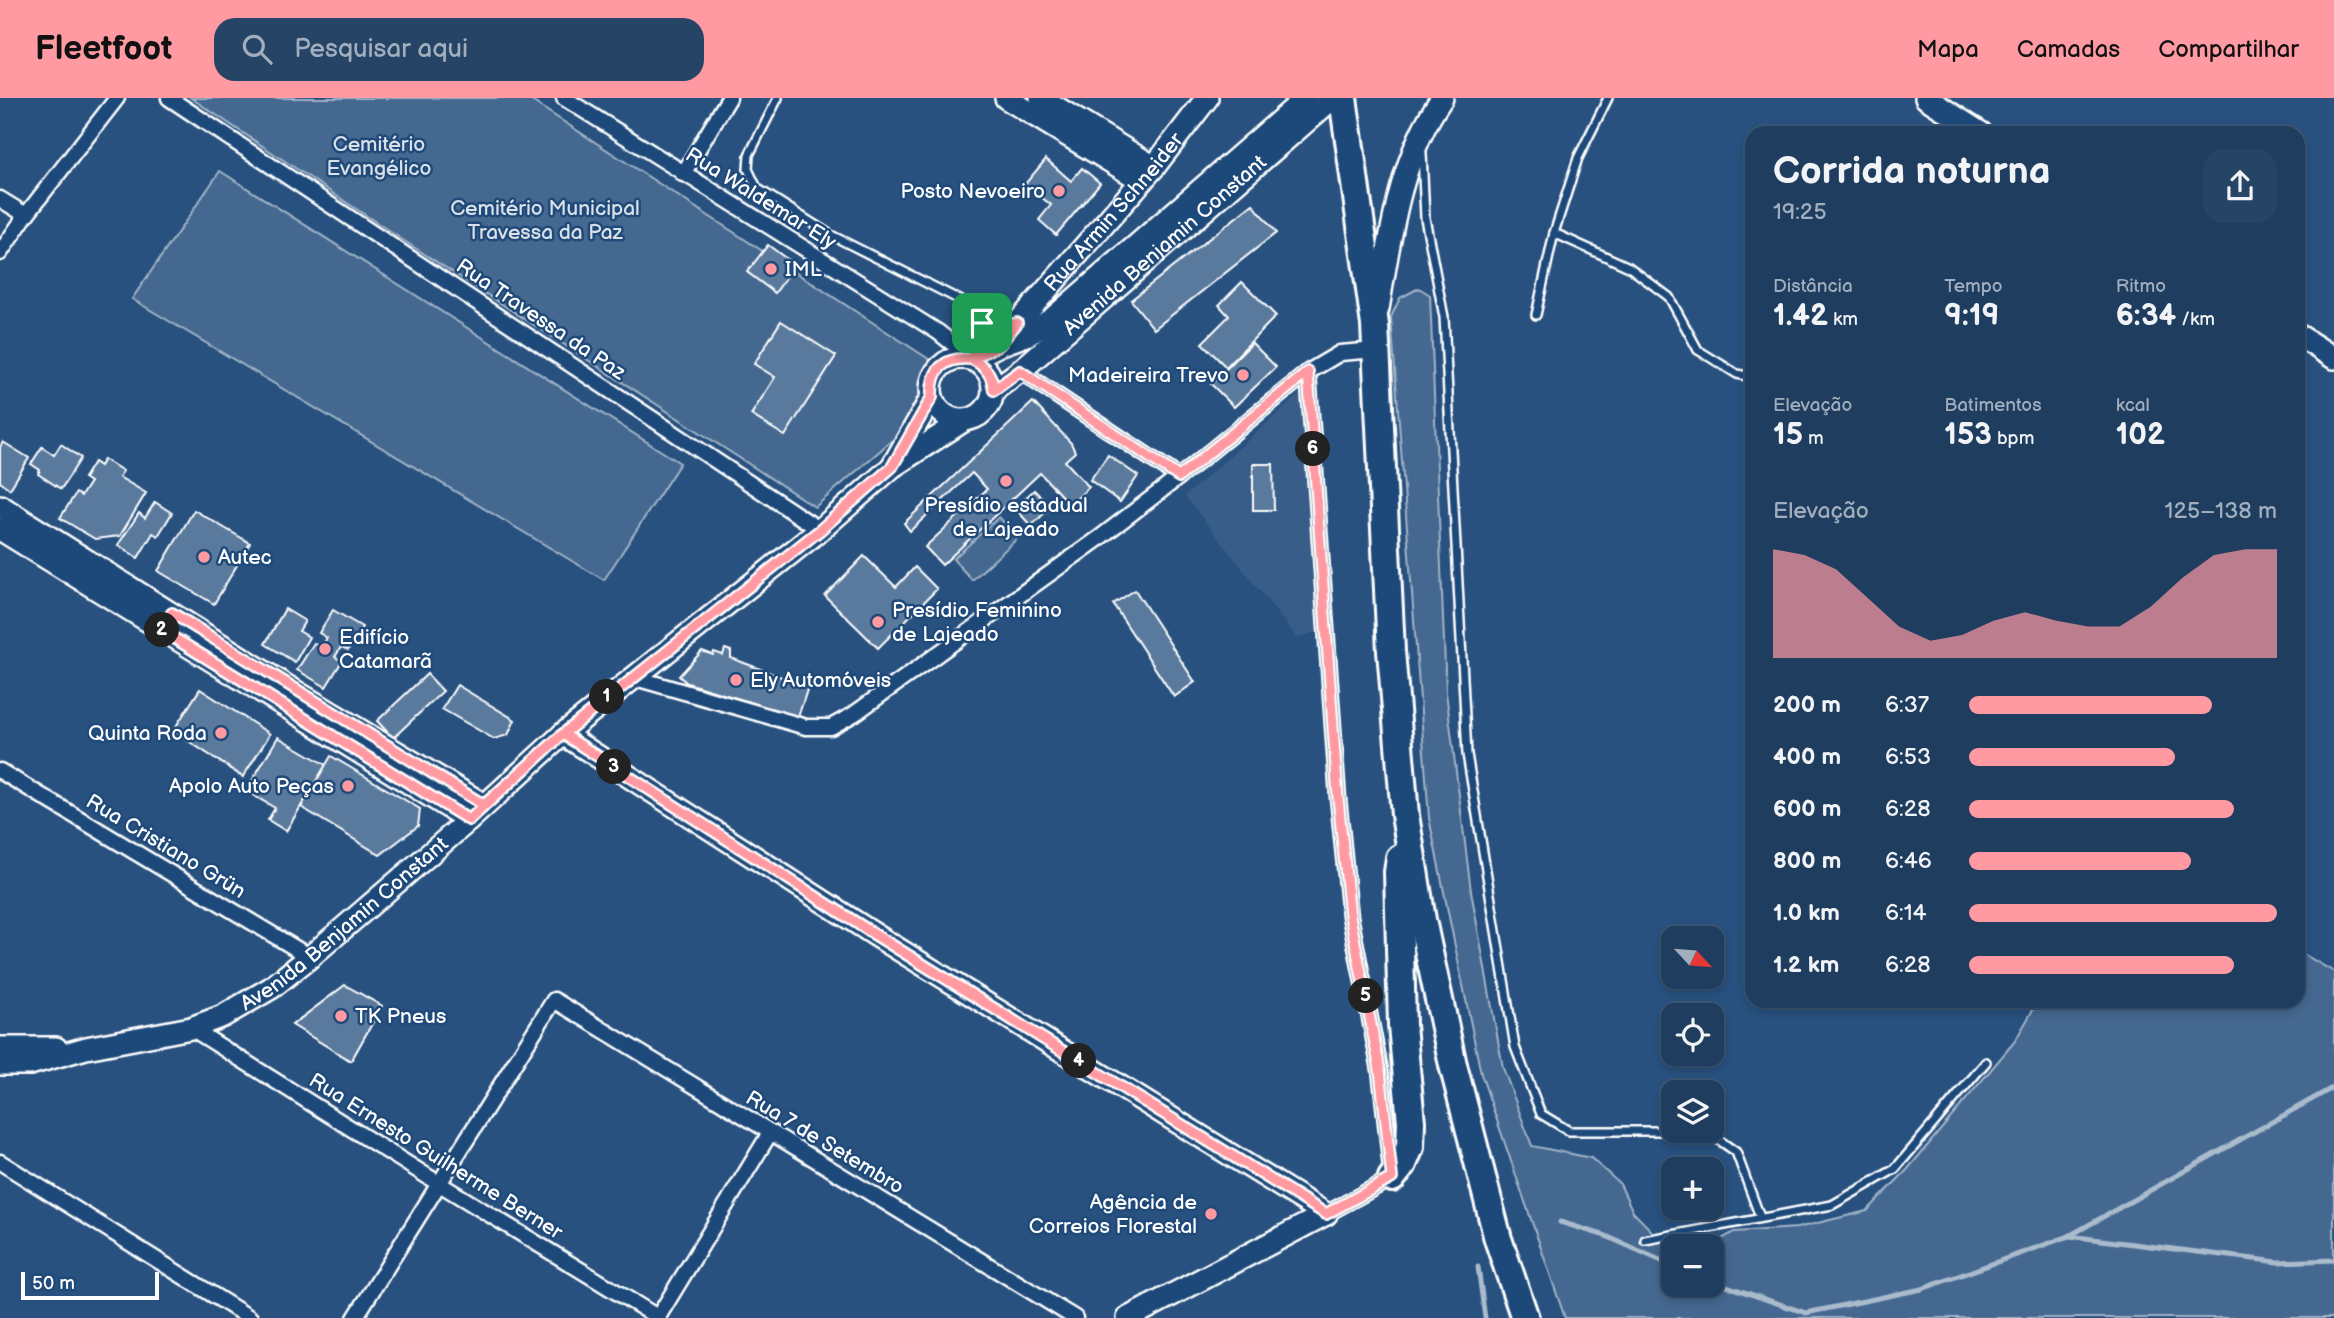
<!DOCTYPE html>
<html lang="pt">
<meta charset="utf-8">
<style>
:root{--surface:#1e3d5f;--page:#264465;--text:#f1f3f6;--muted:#a1aebd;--line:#3c5674;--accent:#ff9aa2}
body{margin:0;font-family:"Balsamiq Sans",sans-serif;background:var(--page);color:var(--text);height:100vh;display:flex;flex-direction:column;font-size:26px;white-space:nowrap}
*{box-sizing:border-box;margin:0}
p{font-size:23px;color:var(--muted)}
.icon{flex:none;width:38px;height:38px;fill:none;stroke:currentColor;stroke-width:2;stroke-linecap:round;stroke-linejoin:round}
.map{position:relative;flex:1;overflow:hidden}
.drawer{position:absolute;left:1745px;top:28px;width:560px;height:882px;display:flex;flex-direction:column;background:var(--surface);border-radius:21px;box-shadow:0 4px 10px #0003,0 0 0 2px var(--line)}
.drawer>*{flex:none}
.needle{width:46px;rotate:116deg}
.controls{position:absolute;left:1661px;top:828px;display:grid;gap:14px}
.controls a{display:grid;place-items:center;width:63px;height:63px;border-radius:14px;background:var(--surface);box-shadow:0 4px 10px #0003,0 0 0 2px var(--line);font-size:35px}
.scale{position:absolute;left:21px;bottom:18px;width:138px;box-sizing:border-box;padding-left:7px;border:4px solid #fff;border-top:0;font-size:19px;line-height:24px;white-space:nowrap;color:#fff;-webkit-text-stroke:5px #1f4a7a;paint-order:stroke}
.pin{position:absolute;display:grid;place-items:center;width:60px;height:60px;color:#fff;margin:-30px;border-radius:14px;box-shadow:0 4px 10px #0006}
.km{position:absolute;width:35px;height:35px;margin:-18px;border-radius:50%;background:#222;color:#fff;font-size:19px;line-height:35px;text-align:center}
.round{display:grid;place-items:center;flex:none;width:74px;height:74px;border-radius:21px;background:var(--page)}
.head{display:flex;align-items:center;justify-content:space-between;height:119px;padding:0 28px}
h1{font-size:38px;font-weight:700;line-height:52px}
.metrics{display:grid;grid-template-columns:repeat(3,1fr);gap:10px;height:119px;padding:7px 28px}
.metrics div{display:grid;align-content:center}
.metrics b{font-size:30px;font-weight:700}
.metrics small{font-size:19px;font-weight:400}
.metrics p{font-size:19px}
.chart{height:196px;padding:14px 28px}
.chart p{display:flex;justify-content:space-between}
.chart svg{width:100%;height:126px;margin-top:7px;fill:var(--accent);opacity:.7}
ul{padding:0 28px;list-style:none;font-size:23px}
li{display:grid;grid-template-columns:112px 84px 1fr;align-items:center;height:52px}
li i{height:18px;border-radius:9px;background:var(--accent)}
header{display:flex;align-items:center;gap:42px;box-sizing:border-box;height:98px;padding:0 35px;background:var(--accent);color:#111}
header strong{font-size:33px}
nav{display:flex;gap:38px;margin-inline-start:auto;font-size:24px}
.search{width:490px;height:63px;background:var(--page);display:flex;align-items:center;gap:18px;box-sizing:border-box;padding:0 24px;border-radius:21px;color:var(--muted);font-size:26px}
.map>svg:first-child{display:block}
</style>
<header>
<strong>Fleetfoot</strong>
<div class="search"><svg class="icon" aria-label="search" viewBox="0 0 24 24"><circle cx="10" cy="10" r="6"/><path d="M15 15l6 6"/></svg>Pesquisar aqui</div>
<nav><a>Mapa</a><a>Camadas</a><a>Compartilhar</a></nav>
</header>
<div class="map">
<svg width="2334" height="1220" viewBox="0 0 2334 1220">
<rect width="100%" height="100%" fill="#28517f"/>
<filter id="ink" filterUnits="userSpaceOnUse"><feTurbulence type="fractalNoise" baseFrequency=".0143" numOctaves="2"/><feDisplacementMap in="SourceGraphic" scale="14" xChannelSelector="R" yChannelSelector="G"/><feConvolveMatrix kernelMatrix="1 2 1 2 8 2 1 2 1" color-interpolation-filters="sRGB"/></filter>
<g filter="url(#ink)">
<!-- built -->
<polygon fill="#375d88" points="1302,294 1319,533 1297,540 1185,398"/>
<!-- green -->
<g fill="#446890" stroke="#a2b4c8" stroke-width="2">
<polygon points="191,0 527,0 935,265 898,337 815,409 395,137"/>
<polygon points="220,73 680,365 604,482 132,201"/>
<polygon points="1419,190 1430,197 1446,594 1471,793 1503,970 1532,1048 1591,1060 1620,1086 1633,1114 1667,1149 1673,1151 1673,1186 1712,1186 1712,1148 1710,1148 1734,1134 1797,1130 1867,1113 1907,1072 2015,943 2038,903 2298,903 2298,853 2334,874 2334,1220 1565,1220 1481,976 1429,720 1391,219 1400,200"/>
<polygon points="999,419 1018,440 972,482 953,461"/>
</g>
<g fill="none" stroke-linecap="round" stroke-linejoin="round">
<!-- stream -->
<g stroke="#aabbcd" stroke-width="5">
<polyline points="1560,1124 1606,1138 1673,1168"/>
<polyline points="2069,1138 2278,1164 2334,1162"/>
<polyline points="1478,1169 1485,1220"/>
<polyline points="1712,1183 1806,1215 1922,1191 2069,1138 2334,989"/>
</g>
</g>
<!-- building -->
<g fill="#5a7a9d" stroke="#fff" stroke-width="2">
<polygon points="1046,61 1071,83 1082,70 1100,85 1056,137 1039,122 1051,107 1025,86"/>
<polygon points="1253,106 1276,135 1154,231 1131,202"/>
<polygon points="768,147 795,167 775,195 747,174"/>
<polygon points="1242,184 1276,218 1226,269 1202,245 1229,218 1219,207"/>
<polygon points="781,223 836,258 785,338 751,317 775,279 754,266"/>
<polygon points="1252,245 1276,269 1234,309 1211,286"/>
<polygon points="1033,304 1071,345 1075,354 1065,363 1089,389 1070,407 1040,375 942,467 925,449 987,391 972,375 910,433 904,425"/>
<polygon points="3,344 29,360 10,391 0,384 0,349"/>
<polygon points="61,346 81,360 61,391 38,376 40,372 31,366 42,349 54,357"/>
<polygon points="1108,357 1138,378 1120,404 1090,382"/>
<polygon points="104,361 123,373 119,379 146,395 120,438 95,441 60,420 76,395 81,398 90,384 84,380 94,364 100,368"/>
<polygon points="1253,366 1273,366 1274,412 1253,412"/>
<polygon points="1034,392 1051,409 1031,428 1015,410"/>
<polygon points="155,404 172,415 158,438 153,435 138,460 118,447 139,415 145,420"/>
<polygon points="194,412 250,445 214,506 158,473"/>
<polygon points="864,458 896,489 915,469 937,491 878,550 825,498"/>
<polygon points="1135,492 1195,584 1174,599 1113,506"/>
<polygon points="285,511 305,523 299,533 309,539 295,564 265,546"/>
<polygon points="333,512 362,529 348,552 341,549 335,559 342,563 326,589 297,572 314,545 321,549 327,540 319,535"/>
<polygon points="725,551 731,553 731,560 808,589 798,619 687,585 679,578 702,553 713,557 714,554 723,557"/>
<polygon points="427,576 443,593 393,640 377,623"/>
<polygon points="457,587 515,622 508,637 494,641 442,611"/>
<polygon points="200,591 270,636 243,679 173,633"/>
<polygon points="278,639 326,667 286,733 268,722 275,710 246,693"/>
<polygon points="331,658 420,711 418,728 380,757 301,709"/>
<polygon points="345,887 382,908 351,963 292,927"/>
</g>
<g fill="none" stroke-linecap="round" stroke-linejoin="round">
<!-- lane casing -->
<g stroke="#fff" stroke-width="12">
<g id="lane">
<polyline points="778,0 749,57 748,71 757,90 831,137 960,202 982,225 996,231 1007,228"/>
<polyline points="1422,55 1425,120 1444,219 1467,656 1515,949 1541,1016 1569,1033 1681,1033 1716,1040 1736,1054 1760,1119"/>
<polyline points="1554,135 1629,169 1669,199 1698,252 1737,276 1752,279"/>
<polyline points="1536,217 1554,135 1578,60 1608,0"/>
<polyline points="974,254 982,225"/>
<polyline points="1645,1142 1832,1107 1895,1071 1986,964"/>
</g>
</g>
<!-- street casing -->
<g stroke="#fff" stroke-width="19">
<g id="street">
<polyline points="169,0 820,432"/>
<polyline points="564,0 938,234 972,261"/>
<polyline points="683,76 729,0"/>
<polyline points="0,101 26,117"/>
<polyline points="0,155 26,117 117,0"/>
<polyline points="1020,273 1179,379"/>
<polyline points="1308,274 1338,700 1350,818 1380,972 1392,1080 1326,1116"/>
<polyline points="632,579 806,629 831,629 854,616 1098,441 1179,379 1308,274 1340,255 1376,252"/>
<polyline points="0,673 310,859"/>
<polyline points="191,930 438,1085 659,1220"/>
<polyline points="0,1064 250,1220"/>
<polyline points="658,1219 770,1035"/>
<polyline points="355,1220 554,902 1075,1220"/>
</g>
</g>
<!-- secondary casing -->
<g stroke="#fff" stroke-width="26">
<g id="secondary">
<polyline points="1006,0 1141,82"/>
<polyline points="1041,0 1154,69"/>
<polyline points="1926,0 1981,35"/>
<path d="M1378 211C1390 140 1399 61 1442 0"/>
<polyline points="2298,237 2334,260"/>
<path id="s1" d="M1001 244 1154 69 1207 0"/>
<circle cx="962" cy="291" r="31"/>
<polyline points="972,261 999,247 1029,236 1053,220 1306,0"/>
<path id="s2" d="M994 292 1020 273 1333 0"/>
<polyline points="893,367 932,299"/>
<polyline points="0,408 288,589 484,707"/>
<polyline points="0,431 469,722"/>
<polyline points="563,636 877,838 1326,1116"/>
<polyline points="0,950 56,950"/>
<path id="s3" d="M0 966H30L86 950 191 930 223 918 271 890 310 859 469 722 563 636 820 432 892 369 963 323"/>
<polyline points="1128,1220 1326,1116"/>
</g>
</g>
<!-- highway casing -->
<g stroke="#fff" stroke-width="32">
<g id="highway">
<polyline points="1343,0 1375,227 1391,553 1405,717 1422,822 1453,967 1498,1141 1525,1220"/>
<polyline points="1392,1080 1403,1066 1410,1049 1411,1024 1402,927 1398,774 1400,760"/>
</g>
</g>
<!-- lane -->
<use href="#lane" stroke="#1f4a7a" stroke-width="7"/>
<!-- street -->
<use href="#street" stroke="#1f4a7a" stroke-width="14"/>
<!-- secondary -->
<use href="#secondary" stroke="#1f4a7a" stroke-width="21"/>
<!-- highway -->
<use href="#highway" stroke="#1f4a7a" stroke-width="26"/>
</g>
</g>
<g fill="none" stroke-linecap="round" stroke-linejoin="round" filter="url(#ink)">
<!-- route casing -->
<g stroke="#fff" stroke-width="14">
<path id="route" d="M982 225 971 261C944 259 931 271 932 299L892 369 820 432 563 636 484 707 172 515 161 532 469 722 563 636 877 838 1326 1116 1392 1080 1380 972 1350 818 1338 700 1308 274 1179 379 1020 273 994 292C992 277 986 268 971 261L999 247 1017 225 996 231 982 225"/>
</g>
<!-- route -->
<use href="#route" stroke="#ff9aa2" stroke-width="9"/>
</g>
<!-- markers -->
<g fill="#ff9aa2" stroke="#1f4a7a" stroke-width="2.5">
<circle cx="1059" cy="93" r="7"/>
<circle cx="771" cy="171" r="7"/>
<circle cx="1243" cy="277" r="7"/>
<circle cx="1006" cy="383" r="7"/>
<circle cx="204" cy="459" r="7"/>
<circle cx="878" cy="524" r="7"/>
<circle cx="325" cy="551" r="7"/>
<circle cx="736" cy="582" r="7"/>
<circle cx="221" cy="635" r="7"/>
<circle cx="348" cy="688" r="7"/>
<circle cx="341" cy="918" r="7"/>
<circle cx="1211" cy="1116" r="7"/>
</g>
<g text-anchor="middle" stroke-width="5" stroke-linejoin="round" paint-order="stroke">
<!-- park labels -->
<g font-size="21" fill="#dae1e9" stroke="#1f4a7a">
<text x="379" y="53">Cemitério<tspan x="379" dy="24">Evangélico</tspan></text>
<text x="545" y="117">Cemitério Municipal<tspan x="545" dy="24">Travessa da Paz</tspan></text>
</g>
<!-- poi labels -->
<g font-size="21" fill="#fff" stroke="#1f4a7a" text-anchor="start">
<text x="1045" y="100" text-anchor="end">Posto Nevoeiro</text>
<text x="785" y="178">IML</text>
<text x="1229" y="284" text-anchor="end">Madeireira Trevo</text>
<text x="1006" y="414" text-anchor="middle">Presídio estadual<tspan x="1006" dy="24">de Lajeado</tspan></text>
<text x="218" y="466">Autec</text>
<text x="892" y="519">Presídio Feminino<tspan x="892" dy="24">de Lajeado</tspan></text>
<text x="339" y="546">Edifício<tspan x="339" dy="24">Catamarã</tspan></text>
<text x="750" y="589">Ely Automóveis</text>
<text x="207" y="642" text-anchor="end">Quinta Roda</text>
<text x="334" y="695" text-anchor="end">Apolo Auto Peças</text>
<text x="355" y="925">TK Pneus</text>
<text x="1197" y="1111" text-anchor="end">Agência de<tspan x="1197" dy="24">Correios Florestal</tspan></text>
</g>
<!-- street labels -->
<g font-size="21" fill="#fff" stroke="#1f4a7a">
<text transform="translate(761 100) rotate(32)" y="7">Rua Waldemar Ely</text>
<text dy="7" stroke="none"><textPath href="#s1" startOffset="172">Rua Armin Schneider</textPath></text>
<text dy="7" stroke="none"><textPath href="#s2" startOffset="224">Avenida Benjamin Constant</textPath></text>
<text transform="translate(541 221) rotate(34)" y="7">Rua Travessa da Paz</text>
<text transform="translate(166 748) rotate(31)" y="7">Rua Cristiano Grün</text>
<text dy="7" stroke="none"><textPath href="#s3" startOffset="382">Avenida Benjamin Constant</textPath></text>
<text transform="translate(825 1044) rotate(31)" y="7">Rua 7 de Setembro</text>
<text transform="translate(436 1058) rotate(32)" y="7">Rua Ernesto Guilherme Berner</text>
</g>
</g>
</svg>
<div class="controls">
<a><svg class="needle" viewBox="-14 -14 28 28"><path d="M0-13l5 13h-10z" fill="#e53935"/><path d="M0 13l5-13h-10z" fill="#a1aebd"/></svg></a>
<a><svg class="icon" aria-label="locate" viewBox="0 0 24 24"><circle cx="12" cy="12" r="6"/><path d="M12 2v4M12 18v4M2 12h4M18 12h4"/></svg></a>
<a><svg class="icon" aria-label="layers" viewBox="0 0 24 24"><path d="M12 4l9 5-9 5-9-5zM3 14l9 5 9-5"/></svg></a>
<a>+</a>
<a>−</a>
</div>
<div class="scale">50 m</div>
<div class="pin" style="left:982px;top:225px;background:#1e9e55"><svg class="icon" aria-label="arrive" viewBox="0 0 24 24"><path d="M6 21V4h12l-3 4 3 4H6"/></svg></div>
<b class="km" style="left:607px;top:599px">1</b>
<b class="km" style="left:162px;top:532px">2</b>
<b class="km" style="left:614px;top:669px">3</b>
<b class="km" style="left:1079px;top:963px">4</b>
<b class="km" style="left:1366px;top:898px">5</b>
<b class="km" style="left:1313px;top:351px">6</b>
<section class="drawer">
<div class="head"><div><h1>Corrida noturna</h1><p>19:25</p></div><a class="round"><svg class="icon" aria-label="share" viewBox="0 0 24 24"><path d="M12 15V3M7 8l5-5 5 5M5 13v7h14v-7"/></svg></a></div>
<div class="metrics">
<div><p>Distância</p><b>1.42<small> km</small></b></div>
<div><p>Tempo</p><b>9:19</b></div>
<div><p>Ritmo</p><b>6:34<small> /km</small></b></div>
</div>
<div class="metrics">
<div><p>Elevação</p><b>15<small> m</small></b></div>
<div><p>Batimentos</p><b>153<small> bpm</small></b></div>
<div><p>kcal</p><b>102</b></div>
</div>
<div class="chart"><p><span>Elevação</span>125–138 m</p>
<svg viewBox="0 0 160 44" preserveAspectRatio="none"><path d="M0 44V6L10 8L20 13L30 23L40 33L50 38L60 36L70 31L80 28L90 31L100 33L110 33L120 26L130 16L140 8L150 6L160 6V44z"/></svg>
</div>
<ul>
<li><b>200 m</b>6:37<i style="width:79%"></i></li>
<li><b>400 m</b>6:53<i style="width:67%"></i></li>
<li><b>600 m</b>6:28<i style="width:86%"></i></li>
<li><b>800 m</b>6:46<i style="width:72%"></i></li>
<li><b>1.0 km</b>6:14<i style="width:100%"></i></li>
<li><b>1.2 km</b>6:28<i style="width:86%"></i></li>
</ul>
</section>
</div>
